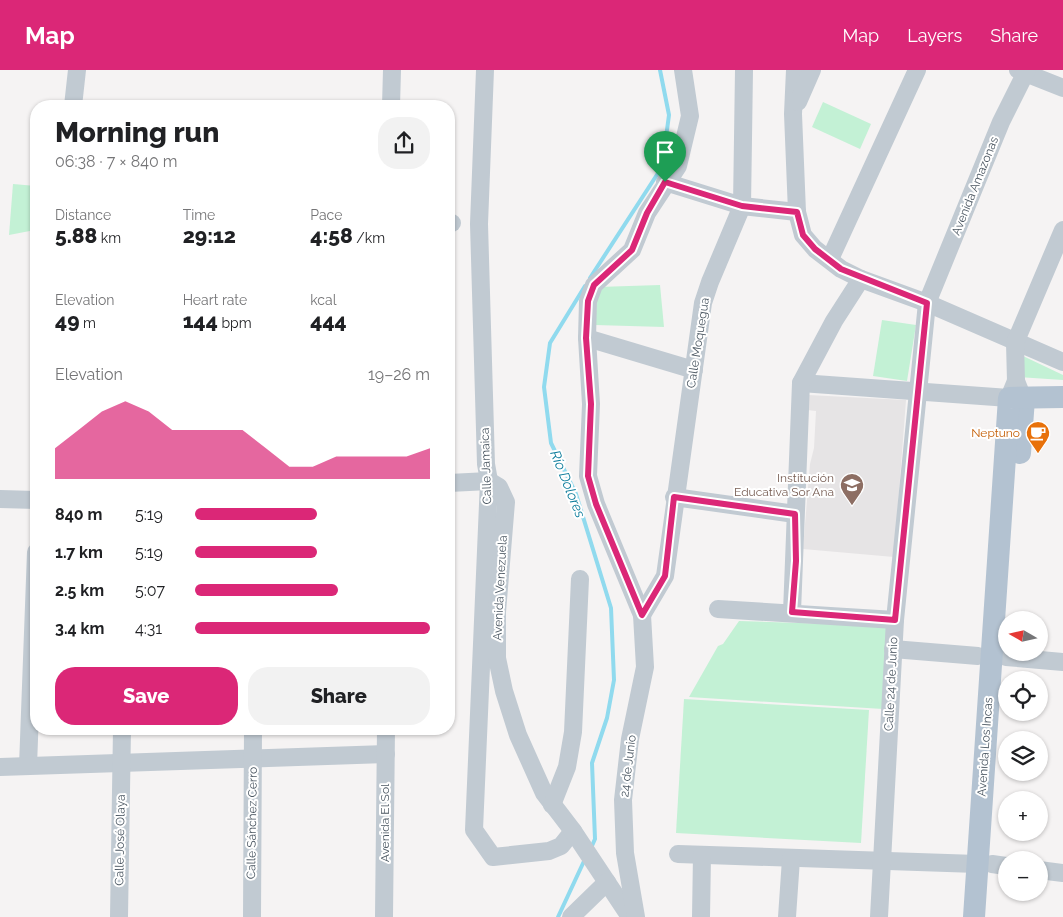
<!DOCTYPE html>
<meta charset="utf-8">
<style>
:root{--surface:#fff;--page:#f2f2f2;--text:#202124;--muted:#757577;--accent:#db2777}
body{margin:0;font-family:Raleway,sans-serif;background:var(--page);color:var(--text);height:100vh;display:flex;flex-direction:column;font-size:19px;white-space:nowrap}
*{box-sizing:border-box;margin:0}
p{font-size:16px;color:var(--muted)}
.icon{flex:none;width:28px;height:28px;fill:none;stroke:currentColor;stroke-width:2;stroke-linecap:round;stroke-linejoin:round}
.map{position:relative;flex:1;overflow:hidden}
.panel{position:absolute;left:30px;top:30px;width:425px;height:635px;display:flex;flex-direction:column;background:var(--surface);border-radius:20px;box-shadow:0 1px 4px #0004}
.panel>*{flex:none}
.needle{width:32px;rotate:279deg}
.controls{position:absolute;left:998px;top:541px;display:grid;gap:10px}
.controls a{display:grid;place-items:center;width:50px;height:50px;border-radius:50%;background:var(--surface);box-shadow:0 1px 4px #0004;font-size:25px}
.pin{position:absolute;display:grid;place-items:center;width:42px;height:42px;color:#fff;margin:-51px -21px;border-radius:50% 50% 50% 0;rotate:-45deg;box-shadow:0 0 5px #0007}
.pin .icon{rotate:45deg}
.round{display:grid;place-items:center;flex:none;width:52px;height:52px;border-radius:20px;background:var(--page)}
.overview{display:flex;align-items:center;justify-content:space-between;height:85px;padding:0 25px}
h1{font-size:28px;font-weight:800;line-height:38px}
.figures{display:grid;grid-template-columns:repeat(3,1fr);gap:8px;height:85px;padding:5px 25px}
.figures div{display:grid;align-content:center}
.figures b{font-size:21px;font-weight:800}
.figures small{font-size:14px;font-weight:400}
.figures p{font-size:14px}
.chart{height:140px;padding:10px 25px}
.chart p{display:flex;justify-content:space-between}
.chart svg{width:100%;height:90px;margin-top:5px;fill:var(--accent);opacity:.7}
.cta{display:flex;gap:10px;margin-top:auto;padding:10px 25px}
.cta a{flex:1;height:58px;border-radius:20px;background:var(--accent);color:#fff;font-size:20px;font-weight:800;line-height:58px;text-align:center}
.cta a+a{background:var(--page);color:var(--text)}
ul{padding:0 25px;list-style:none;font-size:16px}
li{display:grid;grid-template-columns:80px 60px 1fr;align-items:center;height:38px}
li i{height:12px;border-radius:6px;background:var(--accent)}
header{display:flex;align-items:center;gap:30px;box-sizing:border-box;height:70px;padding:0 25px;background:var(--accent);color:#fff}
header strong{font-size:24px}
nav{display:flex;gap:28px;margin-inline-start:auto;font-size:18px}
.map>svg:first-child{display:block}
</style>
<header>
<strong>Map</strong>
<nav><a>Map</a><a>Layers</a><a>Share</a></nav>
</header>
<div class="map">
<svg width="1063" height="847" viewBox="0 0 1063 847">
<rect width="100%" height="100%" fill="#f5f3f3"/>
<!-- education -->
<polygon fill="#e6e4e5" points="808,325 906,330 894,487 803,479 810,394 814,378 816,341 807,340"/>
<!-- green -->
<g fill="#c3f1d5">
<polygon points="823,32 871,54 860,79 812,57"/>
<polygon points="13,114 36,116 35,160 9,165"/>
<polygon points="660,215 664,257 595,255 598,217"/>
<polygon points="882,250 916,255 907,311 873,306"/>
<polygon points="1023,286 1063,305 1063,310 1018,307"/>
<polygon points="739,551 889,556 883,639 689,627 718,576 723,574"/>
<polygon points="684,629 869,640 861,773 676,763"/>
</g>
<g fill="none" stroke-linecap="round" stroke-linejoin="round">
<!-- stream -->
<g stroke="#90daee" stroke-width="4">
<polyline points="590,208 662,97 669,45 660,0"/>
<polyline points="585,216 550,273 544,317 551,373 576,424 611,538 614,610 607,648 592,693 595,769 591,778"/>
<polyline points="558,847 585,789"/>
</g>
<!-- minor -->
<g stroke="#c1cad2" stroke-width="18">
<polyline points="485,0 479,154 486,394 489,411 474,760 493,787 549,781 561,776 573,761"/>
<polyline points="795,0 793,44 797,142 803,165 815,179 841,199 861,209 927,233 1063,292"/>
<polyline points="1018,0 1063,18"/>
<polyline points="798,32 812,0"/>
<polyline points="73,36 77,0"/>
<polyline points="391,36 392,0"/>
<polyline points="665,112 742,136 797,142"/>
<polyline points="449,153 452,153"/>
<polyline points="830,189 917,0"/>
<polyline points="587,268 694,300"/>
<polyline points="801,313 1009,328 1016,311"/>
<polyline points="1020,321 1016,311 1015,273 1063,160"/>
<polyline points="449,413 489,411 499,417 506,432 497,542 497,588 504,621 518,665 544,723 573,761 630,847"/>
<polyline points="674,427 795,444"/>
<polyline points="0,429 36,430"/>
<polyline points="718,539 895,550"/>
<polyline points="792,542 801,313 834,251 861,209"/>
<polyline points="642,545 665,506 703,233 710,212 742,136 744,0"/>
<polyline points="893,579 978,586"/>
<polyline points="1006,587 1063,592"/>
<polyline points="28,696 36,482"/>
<polyline points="0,697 386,684"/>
<polyline points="552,735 567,697 573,662 580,509"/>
<polyline points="678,784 977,794"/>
<polyline points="992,794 1006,796"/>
<polyline points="1039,800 1063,803"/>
<polyline points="119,847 122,659"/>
<polyline points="252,847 253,659"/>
<polyline points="384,847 386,659"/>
<polyline points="571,847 607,812"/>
<polyline points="636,847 625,783 623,730 630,669 645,597 642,545 596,434 588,406 591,334 587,268 588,231 594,215 632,180 647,143 678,96 690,46 683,0"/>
<polyline points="701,847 702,785"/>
<polyline points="787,847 791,789"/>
<polyline points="879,847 895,550 927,233 1001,52 1027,0"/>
</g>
<!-- major -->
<g stroke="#b3c2d1" stroke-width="22">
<polyline points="1020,383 1024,329"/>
<polyline points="974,847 1009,328 1063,327"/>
</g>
</g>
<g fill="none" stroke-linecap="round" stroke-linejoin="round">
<!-- route casing -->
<g stroke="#fff" stroke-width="10">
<polygon id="route" points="665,112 742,136 797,142 803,165 815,179 841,199 927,233 895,550 792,542 796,491 795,444 674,427 665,506 642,545 596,434 588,406 591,334 586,268 588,231 594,215 632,180 647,143"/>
</g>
<!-- route -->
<use href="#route" stroke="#db2777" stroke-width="6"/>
</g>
<!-- icons -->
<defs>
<g id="cafe-pin" transform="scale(1.25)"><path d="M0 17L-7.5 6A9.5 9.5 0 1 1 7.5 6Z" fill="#e8710a" stroke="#fff"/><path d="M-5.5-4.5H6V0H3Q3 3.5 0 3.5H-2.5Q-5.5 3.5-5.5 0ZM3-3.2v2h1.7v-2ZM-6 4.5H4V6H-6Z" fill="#fff"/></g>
<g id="school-pin" transform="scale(1.25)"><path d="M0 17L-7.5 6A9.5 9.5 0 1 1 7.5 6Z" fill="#8d6e63" stroke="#fff"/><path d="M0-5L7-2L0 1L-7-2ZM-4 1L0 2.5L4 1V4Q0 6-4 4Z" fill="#fff"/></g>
</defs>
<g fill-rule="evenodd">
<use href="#cafe-pin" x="1038" y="363"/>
<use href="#school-pin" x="852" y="415"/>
</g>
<g text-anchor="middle" stroke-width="4" stroke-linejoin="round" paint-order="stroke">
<!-- street labels -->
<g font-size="12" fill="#4a5661" stroke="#fff">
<text transform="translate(975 116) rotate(-68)" y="4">Avenida Amazonas</text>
<text transform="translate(698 273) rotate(-81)" y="4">Calle Moquegua</text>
<text transform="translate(486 396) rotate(-92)" y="4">Calle Jamaica</text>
<text transform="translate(500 518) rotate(-87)" y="4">Avenida Venezuela</text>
<text transform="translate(891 614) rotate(-87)" y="4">Calle 24 de Junio</text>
<text transform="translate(985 677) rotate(-86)" y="4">Avenida Los Incas</text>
<text transform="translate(628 696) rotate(-83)" y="4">24 de Junio</text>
<text transform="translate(252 753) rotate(-89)" y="4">Calle Sánchez Cerro</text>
<text transform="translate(385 753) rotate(-90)" y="4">Avenida El Sol</text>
<text transform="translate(120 770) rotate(-89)" y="4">Calle José Olaya</text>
</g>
<!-- food labels -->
<g font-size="12" fill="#c56008" stroke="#fff" text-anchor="end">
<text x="1020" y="367">Neptuno</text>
</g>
<!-- education labels -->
<g font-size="12" fill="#785e54" stroke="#fff" text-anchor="end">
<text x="834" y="412">Institución<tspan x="834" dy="14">Educativa Sor Ana</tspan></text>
</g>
<!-- water labels -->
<g font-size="14" font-style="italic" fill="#0c7c9b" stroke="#fff">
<text transform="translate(568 414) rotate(68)" y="5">Río Dolores</text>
</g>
</g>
</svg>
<div class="controls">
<a><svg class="needle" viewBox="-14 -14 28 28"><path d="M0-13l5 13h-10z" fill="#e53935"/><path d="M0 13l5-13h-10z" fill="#757577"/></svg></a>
<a><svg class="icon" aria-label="locate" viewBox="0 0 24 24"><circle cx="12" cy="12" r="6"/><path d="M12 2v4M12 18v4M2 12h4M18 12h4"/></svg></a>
<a><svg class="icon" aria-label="layers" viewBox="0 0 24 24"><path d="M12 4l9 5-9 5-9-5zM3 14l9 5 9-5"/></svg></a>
<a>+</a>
<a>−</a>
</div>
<div class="pin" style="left:665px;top:112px;background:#1e9e55"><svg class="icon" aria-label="arrive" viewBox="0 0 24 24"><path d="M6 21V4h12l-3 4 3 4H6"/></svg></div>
<section class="panel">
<div class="overview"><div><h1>Morning run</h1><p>06:38 · 7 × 840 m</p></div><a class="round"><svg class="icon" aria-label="share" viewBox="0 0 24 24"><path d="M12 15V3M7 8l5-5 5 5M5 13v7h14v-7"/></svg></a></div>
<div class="figures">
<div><p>Distance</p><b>5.88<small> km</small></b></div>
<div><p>Time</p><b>29:12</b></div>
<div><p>Pace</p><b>4:58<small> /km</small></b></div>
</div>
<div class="figures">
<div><p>Elevation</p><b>49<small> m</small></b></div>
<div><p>Heart rate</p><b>144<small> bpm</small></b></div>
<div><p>kcal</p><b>444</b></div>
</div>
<div class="chart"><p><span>Elevation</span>19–26 m</p>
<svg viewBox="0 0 160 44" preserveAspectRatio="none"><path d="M0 44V29L10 20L20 11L30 6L40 11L50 20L60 20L70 20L80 20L90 29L100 38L110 38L120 33L130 33L140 33L150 33L160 29V44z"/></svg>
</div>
<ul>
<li><b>840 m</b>5:19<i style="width:52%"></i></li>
<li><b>1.7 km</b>5:19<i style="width:52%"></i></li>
<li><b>2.5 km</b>5:07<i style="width:61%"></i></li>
<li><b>3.4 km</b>4:31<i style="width:100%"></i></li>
</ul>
<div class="cta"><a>Save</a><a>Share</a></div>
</section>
</div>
